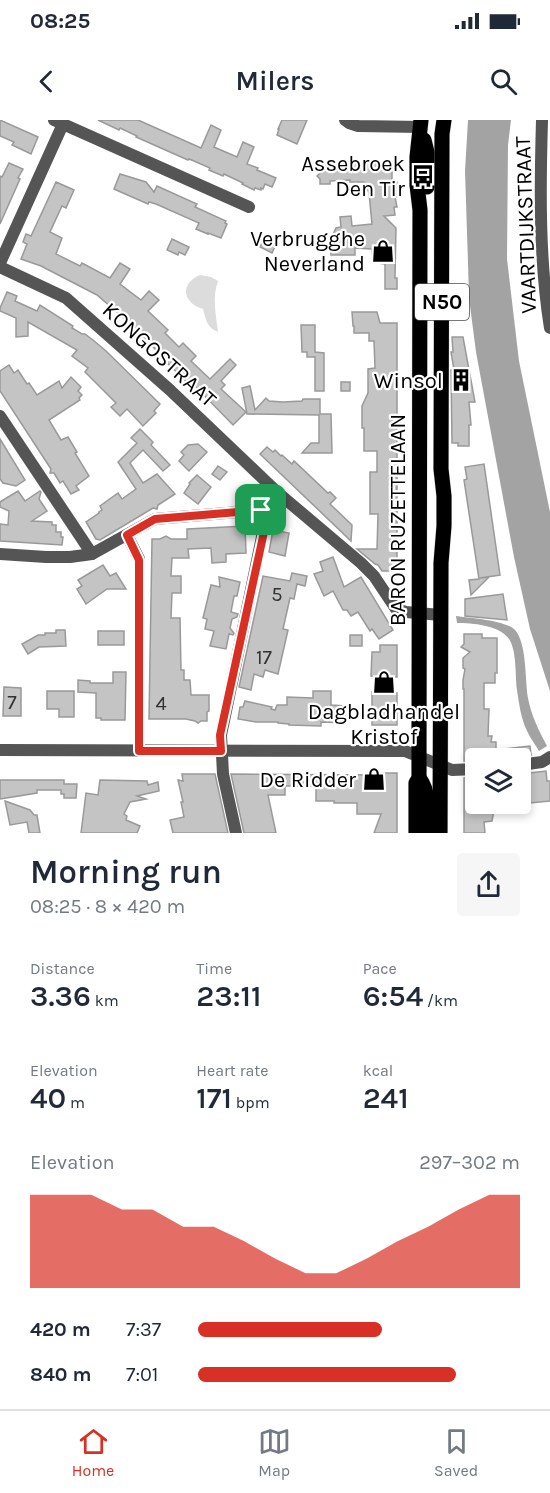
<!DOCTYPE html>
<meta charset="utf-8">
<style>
:root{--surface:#fff;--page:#f6f6f7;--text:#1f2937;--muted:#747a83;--line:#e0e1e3;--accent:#d93025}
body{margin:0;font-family:Karla,sans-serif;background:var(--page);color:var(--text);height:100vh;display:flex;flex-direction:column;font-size:22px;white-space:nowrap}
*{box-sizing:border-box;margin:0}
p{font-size:20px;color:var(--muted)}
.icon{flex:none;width:33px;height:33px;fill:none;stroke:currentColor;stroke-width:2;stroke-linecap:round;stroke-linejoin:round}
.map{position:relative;height:713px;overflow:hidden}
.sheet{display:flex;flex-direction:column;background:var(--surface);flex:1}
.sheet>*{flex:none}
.controls{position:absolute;left:465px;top:628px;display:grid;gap:12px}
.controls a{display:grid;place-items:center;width:66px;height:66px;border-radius:6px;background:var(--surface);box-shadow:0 3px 9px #0003;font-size:30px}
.pin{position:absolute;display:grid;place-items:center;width:51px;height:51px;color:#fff;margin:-26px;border-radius:12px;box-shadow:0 3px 9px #0006}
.round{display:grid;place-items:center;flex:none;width:63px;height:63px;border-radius:6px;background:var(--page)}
.summary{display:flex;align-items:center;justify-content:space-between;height:102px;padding:0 30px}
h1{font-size:33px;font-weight:600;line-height:45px}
.metrics{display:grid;grid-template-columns:repeat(3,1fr);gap:9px;height:102px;padding:6px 30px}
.metrics div{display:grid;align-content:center}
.metrics b{font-size:30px;font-weight:600}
.metrics small{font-size:16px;font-weight:400}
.metrics p{font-size:16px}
.chart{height:168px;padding:12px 30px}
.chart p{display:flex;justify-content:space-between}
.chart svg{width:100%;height:108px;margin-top:6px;fill:var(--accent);opacity:.7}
ul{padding:0 30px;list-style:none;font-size:20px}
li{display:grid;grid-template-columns:96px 72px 1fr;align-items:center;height:45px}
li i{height:15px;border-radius:8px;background:var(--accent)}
.status{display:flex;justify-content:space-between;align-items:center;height:42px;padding:0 30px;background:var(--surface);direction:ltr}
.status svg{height:16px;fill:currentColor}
header{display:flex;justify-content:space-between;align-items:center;height:78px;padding:0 30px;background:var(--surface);font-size:27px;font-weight:600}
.menu{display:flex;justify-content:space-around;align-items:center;height:84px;border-top:2px solid var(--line);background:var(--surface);font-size:16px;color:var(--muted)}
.menu a{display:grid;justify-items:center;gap:3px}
.menu .selected{color:var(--accent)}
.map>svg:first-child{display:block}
</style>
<div class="status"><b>08:25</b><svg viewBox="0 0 49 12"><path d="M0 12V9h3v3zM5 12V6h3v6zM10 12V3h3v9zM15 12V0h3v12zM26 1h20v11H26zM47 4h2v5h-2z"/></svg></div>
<header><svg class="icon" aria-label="back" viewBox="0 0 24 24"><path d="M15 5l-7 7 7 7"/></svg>Milers<svg class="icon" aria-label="search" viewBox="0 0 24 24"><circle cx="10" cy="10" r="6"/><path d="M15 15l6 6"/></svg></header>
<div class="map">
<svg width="550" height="713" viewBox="0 0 550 713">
<rect width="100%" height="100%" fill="#fff"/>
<!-- green -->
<path fill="#dcdcdc" d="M200 155 211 157 218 161C212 177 216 195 218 212 207 208 206 200 203 189 183 183 179 164 200 155Z"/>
<!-- water -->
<g fill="#a3a3a3">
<polygon points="468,0 511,0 508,25 507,139 519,241 550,392 550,571 530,509 514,437 476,232 469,178 468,143 465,51"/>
<path d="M456 496C469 498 505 500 515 510 527 523 525 561 528 578 531 595 539 611 547 626L539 631C535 624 530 618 527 611 521 599 519 583 517 570 515 555 517 531 509 519 499 505 472 503 457 503Z"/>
</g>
<!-- building -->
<g fill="#c4c4c4" stroke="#999" stroke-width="1.5">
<polygon points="0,0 38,17 31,34 12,25 14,22 0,16"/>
<polygon points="98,0 138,0 201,28 211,5 221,10 214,27 237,37 243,22 254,27 247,44 258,48 257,50 276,58 272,67 265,64 263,69 261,68 261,70 255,68 254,70 242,64 243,63 224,54 223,56 209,50 210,48 194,41 189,39 188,40 136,17 137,16 120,8 119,10"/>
<polygon points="282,0 307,0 297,24 277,15 279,9 278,9"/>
<polygon points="356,42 392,43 392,61 397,62 397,77 395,77 397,87 394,87 395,95 384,96 396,108 395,158 397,158 397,169 385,169 385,144 372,142 372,129 355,128 355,135 331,135 329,123 336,108 341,107 340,97 351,96 352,106 372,104 369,73 364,62 350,62 350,60 330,61 330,64 320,64 320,59 317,56 320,53 320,43"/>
<polygon points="9,43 23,49 18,58 20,59 0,104 0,56 2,57"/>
<polygon points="120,54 146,62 154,72 157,66 197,84 195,87 226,101 225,103 227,104 221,118 208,113 208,114 196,109 199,103 156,84 149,82 148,84 114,69"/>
<polygon points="56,62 74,70 66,88 62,86 50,112 62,118 56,134 80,146 82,143 110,158 120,143 130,149 120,164 141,180 149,171 159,180 148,191 168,210 165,213 179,227 183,223 196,236 191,241 210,259 230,239 236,245 221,261 225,265 221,269 246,292 233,305 195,266 193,268 162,238 156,230 133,206 97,175 41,146 21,139 27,124 23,122 26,114 31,116"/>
<polygon points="264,118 276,124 272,133 260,127"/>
<polygon points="172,119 189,127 185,135 179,132 178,135 167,130"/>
<polygon points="7,172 17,176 15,181 37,191 40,185 73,206 72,208 82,214 85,214 93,220 106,231 160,284 154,291 156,293 143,306 127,289 120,296 111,287 116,283 85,252 88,248 72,236 77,230 28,202 28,216 16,217 16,198 0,191 0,188"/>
<polygon points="352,192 377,192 380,203 397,203 397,439 395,439 395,451 382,451 378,445 375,444 357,429 377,429 378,394 370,394 370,352 377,352 377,331 364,331 364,308 362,308 362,286 368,273 368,249 375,248 374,221 369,221 369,213 354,213 354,206 353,206"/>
<polygon points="301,205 315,205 315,232 324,233 324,271 315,271 315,237 307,237 307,232 302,232"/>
<polygon points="452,217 463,217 475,282 469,282 471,305 469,305 469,326 458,326 458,323 452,323 451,250 454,250 451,232 453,232"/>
<polygon points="9,245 14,253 18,250 27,264 29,263 37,275 59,261 62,268 71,257 81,267 78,271 82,275 79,278 80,280 49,300 61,320 68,317 77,332 75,333 89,356 76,366 79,370 71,374 63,361 60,363 54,353 50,353 51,349 0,271 0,251"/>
<rect x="341" y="262" width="9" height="9"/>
<polygon points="250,266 255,290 266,278 269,281 283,282 302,281 303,279 320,279 320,294 331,294 332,333 302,333 311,323 319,323 319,295 247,294 242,268"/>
<polygon points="140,309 153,322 151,325 170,345 163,351 143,330 130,343 143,363 157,354 175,374 158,385 157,389 153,388 100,420 96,419 86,402 99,393 99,392 102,390 100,386 118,373 122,379 136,369 118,342 137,323 131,318"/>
<polygon points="0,319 25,360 16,366 3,363 0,359"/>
<polygon points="198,324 207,332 189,351 179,341 184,335 181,332 188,325"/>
<polygon points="267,327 273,332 275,330 281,336 282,335 292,344 294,341 328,373 330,372 336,378 330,384 352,405 351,421 260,334"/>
<polygon points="484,344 500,455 480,458 489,457 471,475 469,460 479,459 464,360 467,359 465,347"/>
<polygon points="218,346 227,352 220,360 212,354"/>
<polygon points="197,355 211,367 198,384 184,373 190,364 189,363"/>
<polygon points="18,371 25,381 40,371 41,372 39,379 47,391 32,401 52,402 52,405 56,405 56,412 61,412 61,417 63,417 62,425 0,421 0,404 8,405 9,391 0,387 0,382"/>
<polygon points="245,406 246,433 226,434 226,442 212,443 211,428 188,429 189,438 172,438 171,456 181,456 181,473 172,473 171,498 180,498 181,550 184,550 184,560 190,560 191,575 209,575 209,591 207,592 207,601 201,601 198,603 195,601 186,599 149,599 152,419 160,419 166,416 171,419 187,419 187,409"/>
<polygon points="273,410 289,413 285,436 269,432"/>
<polygon points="333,437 344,467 361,457 393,510 379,519 372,509 370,511 358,492 351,496 347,490 343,490 333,471 324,476 314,454 323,451 320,442"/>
<polygon points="103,445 110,456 116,453 126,469 107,469 86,484 77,469 82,466 78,460"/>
<polygon points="292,453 307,456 305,466 297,464 294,479 290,478 283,509 288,510 278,554 265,550 263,557 254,554 251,570 239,567 263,456 290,461"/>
<polygon points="219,457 240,462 237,476 234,476 231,492 238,494 237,497 232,499 230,508 234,513 233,515 229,514 226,529 210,526 214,511 205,509 207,499 203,498 211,465 220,467"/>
<polygon points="503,474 507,500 465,496 465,479"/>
<polygon points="56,510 65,510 66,526 39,527 28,534 22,524 38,515 45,515 45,513 56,513"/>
<rect x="98" y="511" width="26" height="14"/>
<polygon points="464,514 482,514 482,518 497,518 497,553 495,553 495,563 484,563 484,589 489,589 488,616 492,616 491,622 496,622 496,630 530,626 531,635 497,639 476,639 476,641 464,641 464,569 463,569 463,560 465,549 463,548 463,538 470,532 461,527 464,524"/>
<rect x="350" y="515" width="12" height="11"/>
<polygon points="380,525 397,525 397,557 371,556 372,532 380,532"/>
<polygon points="113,552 126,552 125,600 101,600 101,598 96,598 96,573 78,572 78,560 90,561 90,563 113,563"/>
<polygon points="4,567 21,568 21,596 3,596"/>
<polygon points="47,571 74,571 74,597 59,597 59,589 47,589"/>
<polygon points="313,571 331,571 331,585 346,586 345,603 321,602 321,606 289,605 289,604 278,603 278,602 256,602 238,599 240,587 243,587 245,581 272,587 271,589 275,590 277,585 287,585 287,577 313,578"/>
<polygon points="372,572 397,573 397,605 372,605"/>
<polygon points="546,651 547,661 550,661 550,681 520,684 521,654"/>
<polygon points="382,653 397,653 397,713 374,713 381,694 357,694 357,683 334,683 334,681 316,681 316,666 285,666 285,675 268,675 276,713 244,713 231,654 382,655"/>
<polygon points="182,654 215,654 228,713 173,713 170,700 184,697 181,682 183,682 178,660 183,661"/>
<polygon points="476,657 476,684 495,684 492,701 484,702 485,713 464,713 464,658"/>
<polygon points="0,660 64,660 64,664 77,664 76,678 64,678 64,674 61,674 61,670 37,670 37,673 0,679"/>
<polygon points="100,660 147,661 148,665 158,662 159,671 137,676 146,679 130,682 124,694 127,696 126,700 140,706 137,713 81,713 86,673 98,675"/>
<polygon points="5,681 30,690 34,695 37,695 40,713 29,713 27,702 10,705"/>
</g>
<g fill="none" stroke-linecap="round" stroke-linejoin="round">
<!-- primary casing -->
<g stroke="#dbdbdb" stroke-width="16">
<g id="primary">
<polyline points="424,20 427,32 427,67"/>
<path d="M419 658C430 672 428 693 426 710"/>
<polyline points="416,713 416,663 419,658 419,620 420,90 417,65 417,37 421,0"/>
<polyline points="440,713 441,443 444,406 444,376 441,349 442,14 444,0"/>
</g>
</g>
<!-- street -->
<g stroke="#555" stroke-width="12">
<polyline points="54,0 249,87"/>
<polyline points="345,0 349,3 358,6 421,7"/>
<path d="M542 0C540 69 539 139 550 208"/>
<polyline points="0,143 63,4"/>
<polyline points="0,147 66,178 170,270 277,372 361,443 374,456 396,489 406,492 441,495"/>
<polyline points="0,296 92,434"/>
<polyline points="127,415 139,439 139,631"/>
<polyline points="0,434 46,437 70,437 92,434 155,399 261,390 277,372"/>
<polyline points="0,630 405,631 452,650 476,649"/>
<polyline points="520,645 542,642 550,637"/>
<polyline points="236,713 223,654 221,615 263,412 261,390"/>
</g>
<!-- primary -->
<use href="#primary" stroke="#000" stroke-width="15"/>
</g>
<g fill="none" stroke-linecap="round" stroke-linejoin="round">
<!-- route casing -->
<g stroke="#fff" stroke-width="12">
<polygon id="route" points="261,390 264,412 220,615 221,631 139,631 139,440 127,415 155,399"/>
</g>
<!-- route -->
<use href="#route" stroke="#d93025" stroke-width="8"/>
</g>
<!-- icons -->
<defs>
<g id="bus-bare" transform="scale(1.8)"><path d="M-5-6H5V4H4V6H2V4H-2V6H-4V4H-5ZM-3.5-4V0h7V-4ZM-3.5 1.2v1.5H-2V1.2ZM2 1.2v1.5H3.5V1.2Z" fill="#000" stroke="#fff" stroke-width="2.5" paint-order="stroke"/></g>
<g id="shop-bare" transform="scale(1.8)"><path d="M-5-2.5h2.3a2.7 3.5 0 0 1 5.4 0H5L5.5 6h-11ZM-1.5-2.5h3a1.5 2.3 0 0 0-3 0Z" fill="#000" stroke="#fff" stroke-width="2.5" paint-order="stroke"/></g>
<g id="building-bare" transform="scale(1.8)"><path d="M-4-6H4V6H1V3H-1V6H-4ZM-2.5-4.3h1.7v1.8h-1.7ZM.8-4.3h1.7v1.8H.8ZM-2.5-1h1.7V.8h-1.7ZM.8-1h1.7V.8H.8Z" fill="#000" stroke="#fff" stroke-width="2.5" paint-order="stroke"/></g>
</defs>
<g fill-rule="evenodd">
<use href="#bus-bare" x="423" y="56"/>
<use href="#shop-bare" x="383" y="131"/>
<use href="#building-bare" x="461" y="260"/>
<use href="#shop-bare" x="384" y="562"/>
<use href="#shop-bare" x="374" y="659"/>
</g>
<g text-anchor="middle" stroke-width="4.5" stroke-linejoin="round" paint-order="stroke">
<!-- number labels -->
<g font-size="20" fill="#313131">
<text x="277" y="481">5</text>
<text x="264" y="544">17</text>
<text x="12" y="589">7</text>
<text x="161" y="590">4</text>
</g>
<!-- shield labels -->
<rect fill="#fff" stroke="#4c4c4c" stroke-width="1.5" x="415" y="164" width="54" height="36" rx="4.5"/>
<g font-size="21" font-weight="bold" fill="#000">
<text x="442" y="189">N50</text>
</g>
<!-- poi labels -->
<g font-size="22" fill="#000" stroke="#fff" text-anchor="end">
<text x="405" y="51">Assebroek<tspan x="405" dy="25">Den Tir</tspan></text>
<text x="365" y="126">Verbrugghe<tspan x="365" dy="25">Neverland</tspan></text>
<text x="443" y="268">Winsol</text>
<text x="384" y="599" text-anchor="middle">Dagbladhandel<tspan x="384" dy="25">Kristof</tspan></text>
<text x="356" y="667">De Ridder</text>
</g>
<!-- street labels -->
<g font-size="22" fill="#000" stroke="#fff">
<text transform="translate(525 105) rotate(-92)" y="8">VAARTDIJKSTRAAT</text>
<text transform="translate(160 234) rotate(42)" y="8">KONGOSTRAAT</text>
<text transform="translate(397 400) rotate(-90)" y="8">BARON RUZETTELAAN</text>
</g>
</g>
</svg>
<div class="controls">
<a><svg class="icon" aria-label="layers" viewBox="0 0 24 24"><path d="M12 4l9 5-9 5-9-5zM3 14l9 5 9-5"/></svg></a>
</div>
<div class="pin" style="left:261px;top:390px;background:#1e9e55"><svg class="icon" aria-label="arrive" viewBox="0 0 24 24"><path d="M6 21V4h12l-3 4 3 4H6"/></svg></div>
</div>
<section class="sheet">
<div class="summary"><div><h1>Morning run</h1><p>08:25 · 8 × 420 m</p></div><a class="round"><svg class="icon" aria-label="share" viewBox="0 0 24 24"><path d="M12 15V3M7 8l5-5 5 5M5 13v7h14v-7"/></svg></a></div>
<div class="metrics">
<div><p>Distance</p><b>3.36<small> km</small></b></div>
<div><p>Time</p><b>23:11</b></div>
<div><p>Pace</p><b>6:54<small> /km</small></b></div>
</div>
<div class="metrics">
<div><p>Elevation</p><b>40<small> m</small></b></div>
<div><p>Heart rate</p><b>171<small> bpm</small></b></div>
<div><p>kcal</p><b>241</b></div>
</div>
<div class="chart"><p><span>Elevation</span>297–302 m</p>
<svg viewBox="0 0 160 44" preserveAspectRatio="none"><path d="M0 44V6L10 6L20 6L30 12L40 12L50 19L60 19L70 25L80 32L90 38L100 38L110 32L120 25L130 19L140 12L150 6L160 6V44z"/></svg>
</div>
<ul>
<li><b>420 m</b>7:37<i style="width:57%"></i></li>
<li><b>840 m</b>7:01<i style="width:80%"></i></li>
</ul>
</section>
<nav class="menu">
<a class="selected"><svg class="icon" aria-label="home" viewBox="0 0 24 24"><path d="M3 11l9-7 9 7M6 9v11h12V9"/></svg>Home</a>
<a><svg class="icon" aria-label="map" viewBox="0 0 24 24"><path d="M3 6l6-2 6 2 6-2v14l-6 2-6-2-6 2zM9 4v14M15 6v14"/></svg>Map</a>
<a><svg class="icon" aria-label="saved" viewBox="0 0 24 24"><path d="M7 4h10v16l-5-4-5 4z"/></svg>Saved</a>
</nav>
